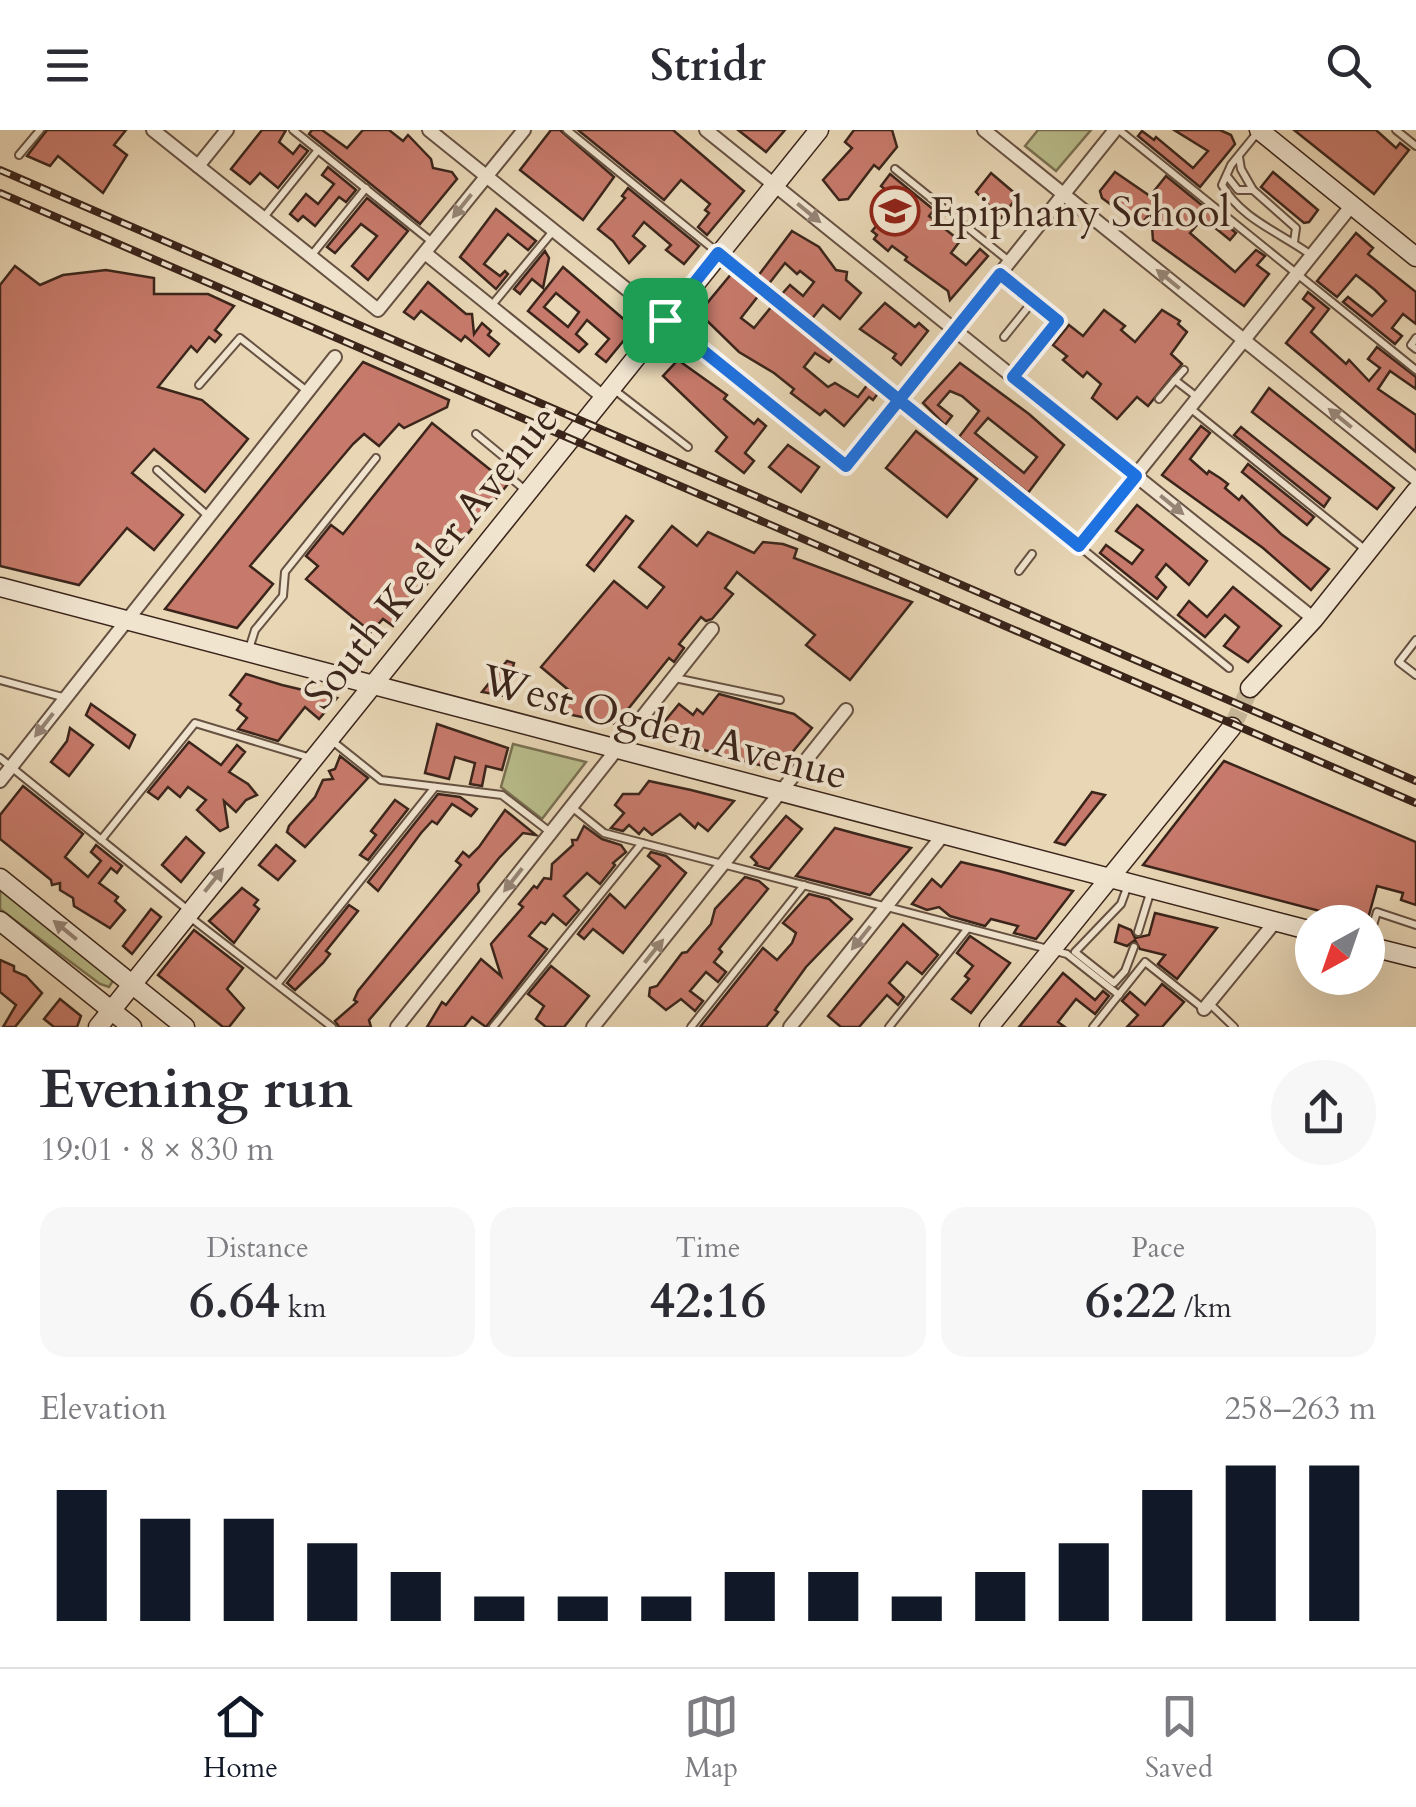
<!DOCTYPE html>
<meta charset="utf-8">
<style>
:root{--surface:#fff;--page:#f7f7f7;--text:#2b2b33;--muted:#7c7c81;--line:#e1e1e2;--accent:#111827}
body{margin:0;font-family:Cardo,serif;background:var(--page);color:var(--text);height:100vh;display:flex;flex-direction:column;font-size:38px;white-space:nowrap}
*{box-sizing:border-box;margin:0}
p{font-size:32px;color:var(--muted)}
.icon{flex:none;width:55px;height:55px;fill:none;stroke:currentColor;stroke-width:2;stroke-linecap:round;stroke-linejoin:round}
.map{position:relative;height:897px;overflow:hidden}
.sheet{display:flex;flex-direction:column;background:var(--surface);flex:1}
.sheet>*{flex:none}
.needle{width:65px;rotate:220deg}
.controls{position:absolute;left:1295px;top:775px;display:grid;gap:20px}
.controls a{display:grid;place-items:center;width:90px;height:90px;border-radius:50%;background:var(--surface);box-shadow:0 10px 40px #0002;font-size:50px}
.pin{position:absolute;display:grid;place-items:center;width:85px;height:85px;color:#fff;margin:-42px;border-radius:20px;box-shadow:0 5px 15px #0006}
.round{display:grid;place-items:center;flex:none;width:105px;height:105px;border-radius:52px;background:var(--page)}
.headline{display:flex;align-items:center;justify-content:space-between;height:170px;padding:0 40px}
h1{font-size:55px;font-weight:800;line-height:75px}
.stats{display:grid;grid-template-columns:repeat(3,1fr);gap:15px;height:170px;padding:10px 40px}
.stats div{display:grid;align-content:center;border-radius:25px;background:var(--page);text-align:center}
.stats b{font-size:50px;font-weight:800}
.stats small{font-size:28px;font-weight:400}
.stats p{font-size:28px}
.chart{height:280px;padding:20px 40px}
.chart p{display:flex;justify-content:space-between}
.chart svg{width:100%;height:180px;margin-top:10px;stroke:var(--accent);stroke-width:6}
header{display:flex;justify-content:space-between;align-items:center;height:130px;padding:0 40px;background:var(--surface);font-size:45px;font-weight:800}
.menu{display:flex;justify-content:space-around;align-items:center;height:140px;border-top:2px solid var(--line);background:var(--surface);font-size:28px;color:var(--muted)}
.menu a{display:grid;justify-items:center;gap:5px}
.menu .on{color:var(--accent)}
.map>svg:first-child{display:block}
</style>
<header><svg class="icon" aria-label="menu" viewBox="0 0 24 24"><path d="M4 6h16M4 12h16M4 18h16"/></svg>Stridr<svg class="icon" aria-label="search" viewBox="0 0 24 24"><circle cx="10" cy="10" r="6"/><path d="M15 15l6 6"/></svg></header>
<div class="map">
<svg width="1416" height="897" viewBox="0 0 1416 897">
<rect width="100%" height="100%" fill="#e8d6b5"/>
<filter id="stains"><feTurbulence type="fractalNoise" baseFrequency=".002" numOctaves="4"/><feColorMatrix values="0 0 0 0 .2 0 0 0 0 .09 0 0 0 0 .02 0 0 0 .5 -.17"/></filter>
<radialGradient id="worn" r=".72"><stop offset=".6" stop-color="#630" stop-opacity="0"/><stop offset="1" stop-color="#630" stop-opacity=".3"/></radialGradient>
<!-- green -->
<g fill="#b9bd8b" stroke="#7a7153" stroke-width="2.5">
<polygon points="1038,0 1091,0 1056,41 1025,16"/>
<polygon points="513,614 586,632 542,689 501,657"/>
<polygon points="0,757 114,849 109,857 100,854 0,779"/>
</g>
<!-- building -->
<g fill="#c77a6b" stroke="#3b251b" stroke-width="2.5" fill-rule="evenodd">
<polygon points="47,0 126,0 114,15 127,25 103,63 58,26 50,36 27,26"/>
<polygon points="262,0 286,0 279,12 293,24 300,15 308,21 278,58 260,43 250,54 231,39"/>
<polygon points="312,0 322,0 347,18 363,0 389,0 403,11 408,5 431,29 433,38 452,42 457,49 420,94 309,4"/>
<polygon points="551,0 560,0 614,47 583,90 520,40"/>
<polygon points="578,0 673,0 744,61 707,105 698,97 709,83 705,80 710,74 681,50 664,70"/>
<polygon points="738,0 785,0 766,22"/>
<polygon points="854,0 892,0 897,17 879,39 874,35 848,69 839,70 823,50 852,18 845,12"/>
<polygon points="1174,0 1220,0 1231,5 1235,14 1200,57 1138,6 1142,1 1154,10 1156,7 1193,38 1208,21"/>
<polygon points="1294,0 1376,0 1396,18 1400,13 1409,20 1374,64"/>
<polygon points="328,37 356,60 346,72 339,67 315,96 303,86 298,91 290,84 306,64 318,74 334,54 322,45"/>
<polygon points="1115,42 1150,66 1166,46 1236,103 1230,110 1203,88 1190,103 1235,142 1256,120 1265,126 1257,135 1269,144 1244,176 1153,110 1151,82 1140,96 1102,68 1100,61"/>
<polygon points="1273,42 1318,80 1309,92 1304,93 1261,57"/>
<polygon points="991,43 1018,66 1001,88 976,62"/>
<polygon points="890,44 934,80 929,86 960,111 951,123 966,135 980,119 988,126 950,170 948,161 905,130 907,127 892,116 888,121 874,109 877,105 872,101 883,88 879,85 894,67 881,56"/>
<polygon points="628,58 699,116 684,134 666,120 671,115 644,92 633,106 645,116 629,133 613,111 598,99 625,68 622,66"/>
<polygon points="367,68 408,101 368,150 352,136 377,106 361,94 335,123 327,117"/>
<polygon points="496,79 536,111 528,120 508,104 484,134 500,146 505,141 508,144 496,159 460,127"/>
<polygon points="792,101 819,117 836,140 847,142 846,150 861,163 840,189 823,175 811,190 781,165 790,155 803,166 814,152 800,141 797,144 785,133 768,155 758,146"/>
<polygon points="1356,103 1373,118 1368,124 1416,162 1416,194 1403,184 1392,198 1402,206 1395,214 1343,172 1348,167 1372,186 1386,171 1375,160 1356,145 1337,167 1317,151"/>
<polygon points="545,121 549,128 543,158 532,149 520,164 514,159"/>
<polygon points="15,136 40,155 63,145 106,140 154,148 154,164 208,164 234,176 215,200 221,205 215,212 209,207 197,222 191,216 158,257 202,270 248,309 205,362 154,319 132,343 183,385 154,420 127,398 79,455 0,436 0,155"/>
<path d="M563 137 634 198 606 232 596 224 609 209 587 190 576 204 587 214 579 222 528 181ZM556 163 579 182 568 197 544 177Z"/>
<polygon points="732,143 759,165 741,188 754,198 772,176 834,226 829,232 815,223 804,237 828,257 835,253 858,267 868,254 879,262 873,270 869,267 844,296 825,280 820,285 791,263 794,259 774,243 739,222 699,183"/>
<polygon points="428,152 466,184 472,184 474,204 482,193 491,201 488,205 499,214 489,226 465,206 461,211 421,181 414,189 404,182"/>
<polygon points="1308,162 1329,179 1311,202 1346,234 1349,230 1369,251 1380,238 1368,229 1377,217 1416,247 1416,259 1390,241 1378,259 1416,285 1416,322 1286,213 1314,178 1303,169"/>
<polygon points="885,173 915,197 919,193 928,201 901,235 893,228 896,224 860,199"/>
<polygon points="1104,180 1125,196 1121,200 1135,212 1162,180 1180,191 1178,194 1187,202 1171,224 1182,234 1148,276 1137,267 1117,289 1092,268 1101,254 1087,242 1083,247 1063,230 1067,226 1053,215 1069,195 1083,206"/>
<polygon points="678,230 727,265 724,269 754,294 758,289 766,296 745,323 754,331 744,343 716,321 727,307 663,246"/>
<polygon points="363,232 449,270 447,277 404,298 399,294 379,316 364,304 353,314 250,436 273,454 237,498 165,479"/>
<path d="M960 233 1029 284 1064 315 1028 363 959 307 979 281 962 266 950 261 938 275 952 286 945 295 923 273ZM988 288 1037 327 1024 343 975 303Z"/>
<polygon points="1269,258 1394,358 1377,379 1252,282"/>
<polygon points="432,293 508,354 393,496 383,489 371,502 306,449 318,436 306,426 331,395 343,404"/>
<polygon points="1201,296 1210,303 1190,329 1207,344 1209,341 1220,348 1228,354 1225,358 1239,370 1242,366 1281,404 1329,439 1311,460 1263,418 1162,345"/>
<polygon points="1241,297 1330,368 1324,377 1234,305"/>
<polygon points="916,301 977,349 947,387 886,338"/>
<polygon points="788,315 819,337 801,362 769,337"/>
<polygon points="1248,334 1314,387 1307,395 1242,342"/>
<polygon points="1137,375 1207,431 1189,455 1166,434 1156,447 1166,457 1157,469 1100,423 1106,415 1132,434 1143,420 1116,401"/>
<polygon points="626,386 633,391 594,441 587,435"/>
<polygon points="672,396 697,416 708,402 754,423 763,412 783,414 797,419 794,428 912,472 850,550 806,515 815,505 737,442 725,458 733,464 712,489 706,491 701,487 679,514 684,518 674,532 669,528 616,594 562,583 559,576 571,562 541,537 614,451 647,478 664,457 639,437"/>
<polygon points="1233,457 1281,496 1248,532 1224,516 1239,497 1225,485 1205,507 1178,485 1189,471 1207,487"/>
<polygon points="507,531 514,533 505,566 482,562"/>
<polygon points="246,544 282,555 337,568 319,589 305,577 278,611 238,599 247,588 237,580 241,574 230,565"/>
<polygon points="719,564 794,584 812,598 778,640 656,607 655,603 679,574 693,585 697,579 703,584"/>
<polygon points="91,574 135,605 129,618 86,585"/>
<polygon points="437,594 508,618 502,640 486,636 482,656 470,654 475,633 455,627 449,649 425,643"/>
<polygon points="70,598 93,615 69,646 51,632 67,611"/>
<polygon points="189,612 221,635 237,615 245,622 229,642 248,654 257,665 246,670 236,682 224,671 228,697 220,701 197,680 206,670 188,657 180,667 168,657 158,669 148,662"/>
<polygon points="340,626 368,648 305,717 287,702 289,696 315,667 323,650 333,649 329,641 335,639"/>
<polygon points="1224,631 1416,712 1416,775 1401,770 1403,763 1377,756 1367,792 1362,792 1143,735"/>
<polygon points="649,651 691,660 734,671 708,701 698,693 695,698 680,684 652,705 644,698 639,704 629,695 623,701 611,698 624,683 615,675 623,664 639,664"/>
<polygon points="23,656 83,704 65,727 88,747 101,731 91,722 96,715 122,736 117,743 111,738 99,753 118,767 115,771 125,780 110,798 74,776 73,768 60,760 60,753 52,755 51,750 0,709 0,685"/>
<polygon points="1092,662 1105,665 1065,715 1055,712"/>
<polygon points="438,664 460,667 477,679 471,686 452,674 437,694 432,691 421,703 378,761 368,752"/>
<polygon points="395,670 408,679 368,730 360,725 376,705 371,701"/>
<polygon points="505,680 536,705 523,703 499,728 478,754 479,761 369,890 371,897 339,897 335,891 357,872 354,870 358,861 461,735 456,731 463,722 469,727 479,717"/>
<polygon points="786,686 802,699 769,739 755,735 757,733 751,727"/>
<polygon points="584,696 602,709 621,715 626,722 613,733 615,735 600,754 587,743 564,766 579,780 566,795 553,784 545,794 541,792 529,806 547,819 486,897 472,887 464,897 427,897 442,872 446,875 481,829 501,846 491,814 523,777 519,774 534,756 537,758 544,748 551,749 552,734 573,715 572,710 577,710"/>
<polygon points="835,698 861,705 911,718 870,765 796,746"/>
<polygon points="186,707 204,723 181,752 162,735"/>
<polygon points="276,715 295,731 278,750 259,735"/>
<polygon points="651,722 666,726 686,743 623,823 593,799 584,809 578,804 610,764 625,778 660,736 648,726"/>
<polygon points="961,732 999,741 1073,761 1036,809 1014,803 1018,796 991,789 985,796 950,786 939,777 927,780 912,774 932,749 941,757"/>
<polygon points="745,747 759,751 768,759 719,819 722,822 714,832 726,842 718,852 706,842 690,861 703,871 695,881 681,869 666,880 649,866 650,858 657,856 682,823 687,822 711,794 715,779"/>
<polygon points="242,758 258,770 254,775 259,779 234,813 209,791"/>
<polygon points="809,764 829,769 852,789 806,837 775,880 778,882 766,897 700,897 763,818 777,830 792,813 796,803 783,793"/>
<polygon points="349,775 358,781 326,821 330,824 323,833 295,860 287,853"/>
<polygon points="151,779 161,787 132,824 123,816"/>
<polygon points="1155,783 1217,798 1177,849 1158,834 1165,825 1140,819 1135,810 1127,816 1115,812 1119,795 1131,800 1135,808 1149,805"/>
<polygon points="903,794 938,825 922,844 907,832 889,853 904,867 898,875 887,865 859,897 841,897 828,886"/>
<polygon points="194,800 243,838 227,859 244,878 229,897 223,897 158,845"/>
<polygon points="970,806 1010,833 971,883 952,869 969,849 965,846 973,836 957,823"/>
<polygon points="0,830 14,836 14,841 26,846 42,863 15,897 3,897 16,875 0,862"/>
<polygon points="551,836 589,866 564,897 546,897 536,889 544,876 528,864"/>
<polygon points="1063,843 1095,870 1103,861 1109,866 1095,884 1076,869 1058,892 1065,897 1019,897"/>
<polygon points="1162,854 1184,872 1162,897 1127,897 1138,885 1122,871 1130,862 1145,875"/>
<polygon points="60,869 81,886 77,897 54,897 44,889"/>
</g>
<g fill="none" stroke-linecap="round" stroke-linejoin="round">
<!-- secondary-tunnel -->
<polyline stroke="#c5b396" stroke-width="18" stroke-dasharray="18 9" stroke-linecap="butt" points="1232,597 1250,558"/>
<!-- lane casing -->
<g stroke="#665142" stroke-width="10">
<g id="lane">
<polyline points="293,0 432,112"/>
<polyline points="567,0 1229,538"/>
<polyline points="1119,0 1416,240"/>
<polyline points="1396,0 1416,16"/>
<path d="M1257 3 1231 35 1222 55C1241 89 1281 103 1311 125"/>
<polyline points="19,25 40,0"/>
<polyline points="1239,27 1241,39 1253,60"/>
<polyline points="895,39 1009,131"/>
<polyline points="1227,46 1238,60 1253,60 1296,98 1294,112"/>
<polyline points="264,87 318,20"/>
<polyline points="311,126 366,58"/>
<polyline points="1000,144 1058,191 1014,246"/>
<polyline points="492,175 554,100"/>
<polyline points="1004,207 1033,171"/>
<polyline points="1416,208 1411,215 1416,219"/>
<polyline points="1175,250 1184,240"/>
<polyline points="199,255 240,208 307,261"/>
<polyline points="612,258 688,317"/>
<polyline points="1159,269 1175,250 1197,267"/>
<polyline points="1190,278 1367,421"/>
<polyline points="476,304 511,333 504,342 525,360"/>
<polyline points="157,340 208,386"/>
<polyline points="1019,441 1032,424"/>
<polyline points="1416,510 1399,532 1416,545"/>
<polyline points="249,519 255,500 283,466 285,442 376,328"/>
<polyline points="675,548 780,570"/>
<polyline points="0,550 66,568"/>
<polyline points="331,610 381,650 502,665 550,702"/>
<polyline points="0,628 188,780"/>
<polyline points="573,678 604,703 1067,824 1119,865"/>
<polyline points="101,710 195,593 311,628"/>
<polyline points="1128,755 1121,774 1075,822 1114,853 1125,841 1134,817"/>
<polyline points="191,788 332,897"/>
<polyline points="1138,802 1151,760"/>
<polyline points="1368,812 1377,782 1416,795"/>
<polyline points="278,853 435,657"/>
<polyline points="1210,874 1234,897"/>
<polyline points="493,897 642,713"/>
<polyline points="691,897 804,755"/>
<polyline points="889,897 968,798"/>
<polyline points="1093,897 1145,832 1204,879"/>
</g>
</g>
<!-- street casing -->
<g stroke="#665142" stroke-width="16">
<g id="street">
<polyline points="153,0 378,180 524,0"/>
<polyline points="429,0 846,336 1115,0"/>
<polyline points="706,0 1314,489"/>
<polyline points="984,0 1416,349"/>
<polyline points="198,36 227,0"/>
<polyline points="425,123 603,267"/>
<polyline points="1079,416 1352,75"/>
<polyline points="0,651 335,227"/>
<polyline points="1204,879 1275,792"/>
<polyline points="397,897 712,499"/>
<polyline points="593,897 846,580"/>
<polyline points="790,897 943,705"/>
</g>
</g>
<!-- secondary casing -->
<g stroke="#3b251b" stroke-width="21">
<g id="secondary">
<polyline points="1259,0 1416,127"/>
<polyline points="0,457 1312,801"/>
<polyline points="1250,558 1314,489 1416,361"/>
<polyline points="0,748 185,897"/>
<polyline points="0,791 132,897"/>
<polyline points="1368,816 1416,828"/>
<polyline points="98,897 819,0"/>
<polyline points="989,897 1232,597"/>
</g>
</g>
<!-- lane -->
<use href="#lane" stroke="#f0e4cf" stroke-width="6"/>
<!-- street -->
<use href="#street" stroke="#f0e4cf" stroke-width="12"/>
<!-- secondary -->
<use href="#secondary" stroke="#f0e4cf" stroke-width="18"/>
<!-- rail casing -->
<g stroke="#3b251b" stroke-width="8">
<g id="rail">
<polyline points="0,40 1416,651"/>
<polyline points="0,63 1416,673"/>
</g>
</g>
<!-- rail -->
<use href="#rail" stroke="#f0e4cf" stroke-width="4" stroke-dasharray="11" stroke-linecap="butt"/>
</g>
<!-- one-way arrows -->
<defs><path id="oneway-solid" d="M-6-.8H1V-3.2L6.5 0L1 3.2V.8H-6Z" transform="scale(2.5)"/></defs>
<g fill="#968475">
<use href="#oneway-solid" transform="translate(462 76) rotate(129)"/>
<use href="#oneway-solid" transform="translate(809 83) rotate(39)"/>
<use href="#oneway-solid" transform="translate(1168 149) rotate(-141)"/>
<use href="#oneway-solid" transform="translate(1340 288) rotate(-141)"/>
<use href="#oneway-solid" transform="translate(1172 375) rotate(39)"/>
<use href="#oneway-solid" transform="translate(44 595) rotate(128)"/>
<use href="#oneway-solid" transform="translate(214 750) rotate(-51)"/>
<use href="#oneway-solid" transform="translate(513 750) rotate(128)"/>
<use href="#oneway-solid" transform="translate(65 800) rotate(-141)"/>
<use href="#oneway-solid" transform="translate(861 808) rotate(129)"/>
<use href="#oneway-solid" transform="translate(654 821) rotate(-51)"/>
</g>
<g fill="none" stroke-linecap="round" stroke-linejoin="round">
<!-- route casing -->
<g stroke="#fff" stroke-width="20">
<polyline id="route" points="665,190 846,336 899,270 1079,416 1136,346 1013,247 1058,191 1000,144 899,270 718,123 665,190"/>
</g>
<!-- route -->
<use href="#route" stroke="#1a73e8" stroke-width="12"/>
</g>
<!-- icons -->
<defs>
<g id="school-ring" transform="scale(2.5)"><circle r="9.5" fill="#f0e4cf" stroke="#8f2418" stroke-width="1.5"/><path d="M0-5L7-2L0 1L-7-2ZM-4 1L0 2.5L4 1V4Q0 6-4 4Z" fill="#8f2418"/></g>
</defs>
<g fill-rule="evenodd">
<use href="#school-ring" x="895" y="81"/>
</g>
<g text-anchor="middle" stroke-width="8" stroke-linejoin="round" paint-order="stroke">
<!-- poi labels -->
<g font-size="42" fill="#3b251b" stroke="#f0e4cf" text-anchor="start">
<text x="930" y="96">Epiphany School</text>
</g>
<!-- street labels -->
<g font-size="42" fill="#3b251b" stroke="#f0e4cf">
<text transform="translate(430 426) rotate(-51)" y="15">South Keeler Avenue</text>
<text transform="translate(665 596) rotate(15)" y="15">West Ogden Avenue</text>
</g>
</g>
<rect width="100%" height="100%" filter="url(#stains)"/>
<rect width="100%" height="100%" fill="url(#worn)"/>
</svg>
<div class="controls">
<a><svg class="needle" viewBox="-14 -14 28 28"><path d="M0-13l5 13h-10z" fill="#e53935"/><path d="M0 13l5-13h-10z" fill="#7c7c81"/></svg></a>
</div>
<div class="pin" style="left:665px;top:190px;background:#1e9e55"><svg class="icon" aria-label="arrive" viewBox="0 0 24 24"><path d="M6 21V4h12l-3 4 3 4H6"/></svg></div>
</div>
<section class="sheet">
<div class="headline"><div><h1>Evening run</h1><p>19:01 · 8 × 830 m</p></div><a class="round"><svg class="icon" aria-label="share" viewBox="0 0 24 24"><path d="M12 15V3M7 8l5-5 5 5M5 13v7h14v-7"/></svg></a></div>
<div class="stats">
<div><p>Distance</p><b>6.64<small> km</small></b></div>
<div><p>Time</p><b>42:16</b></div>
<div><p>Pace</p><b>6:22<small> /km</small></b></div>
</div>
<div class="chart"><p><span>Elevation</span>258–263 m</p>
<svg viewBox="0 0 160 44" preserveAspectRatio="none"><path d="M5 44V12M15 44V19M25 44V19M35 44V25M45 44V32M55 44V38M65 44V38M75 44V38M85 44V32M95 44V32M105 44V38M115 44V32M125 44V25M135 44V12M145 44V6M155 44V6"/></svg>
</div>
</section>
<nav class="menu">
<a class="on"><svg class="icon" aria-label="home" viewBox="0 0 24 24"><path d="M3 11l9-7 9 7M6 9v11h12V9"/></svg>Home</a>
<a><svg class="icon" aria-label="map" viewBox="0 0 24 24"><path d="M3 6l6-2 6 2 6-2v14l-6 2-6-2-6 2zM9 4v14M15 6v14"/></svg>Map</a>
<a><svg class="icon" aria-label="saved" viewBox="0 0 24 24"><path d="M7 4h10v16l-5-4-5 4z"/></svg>Saved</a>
</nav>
